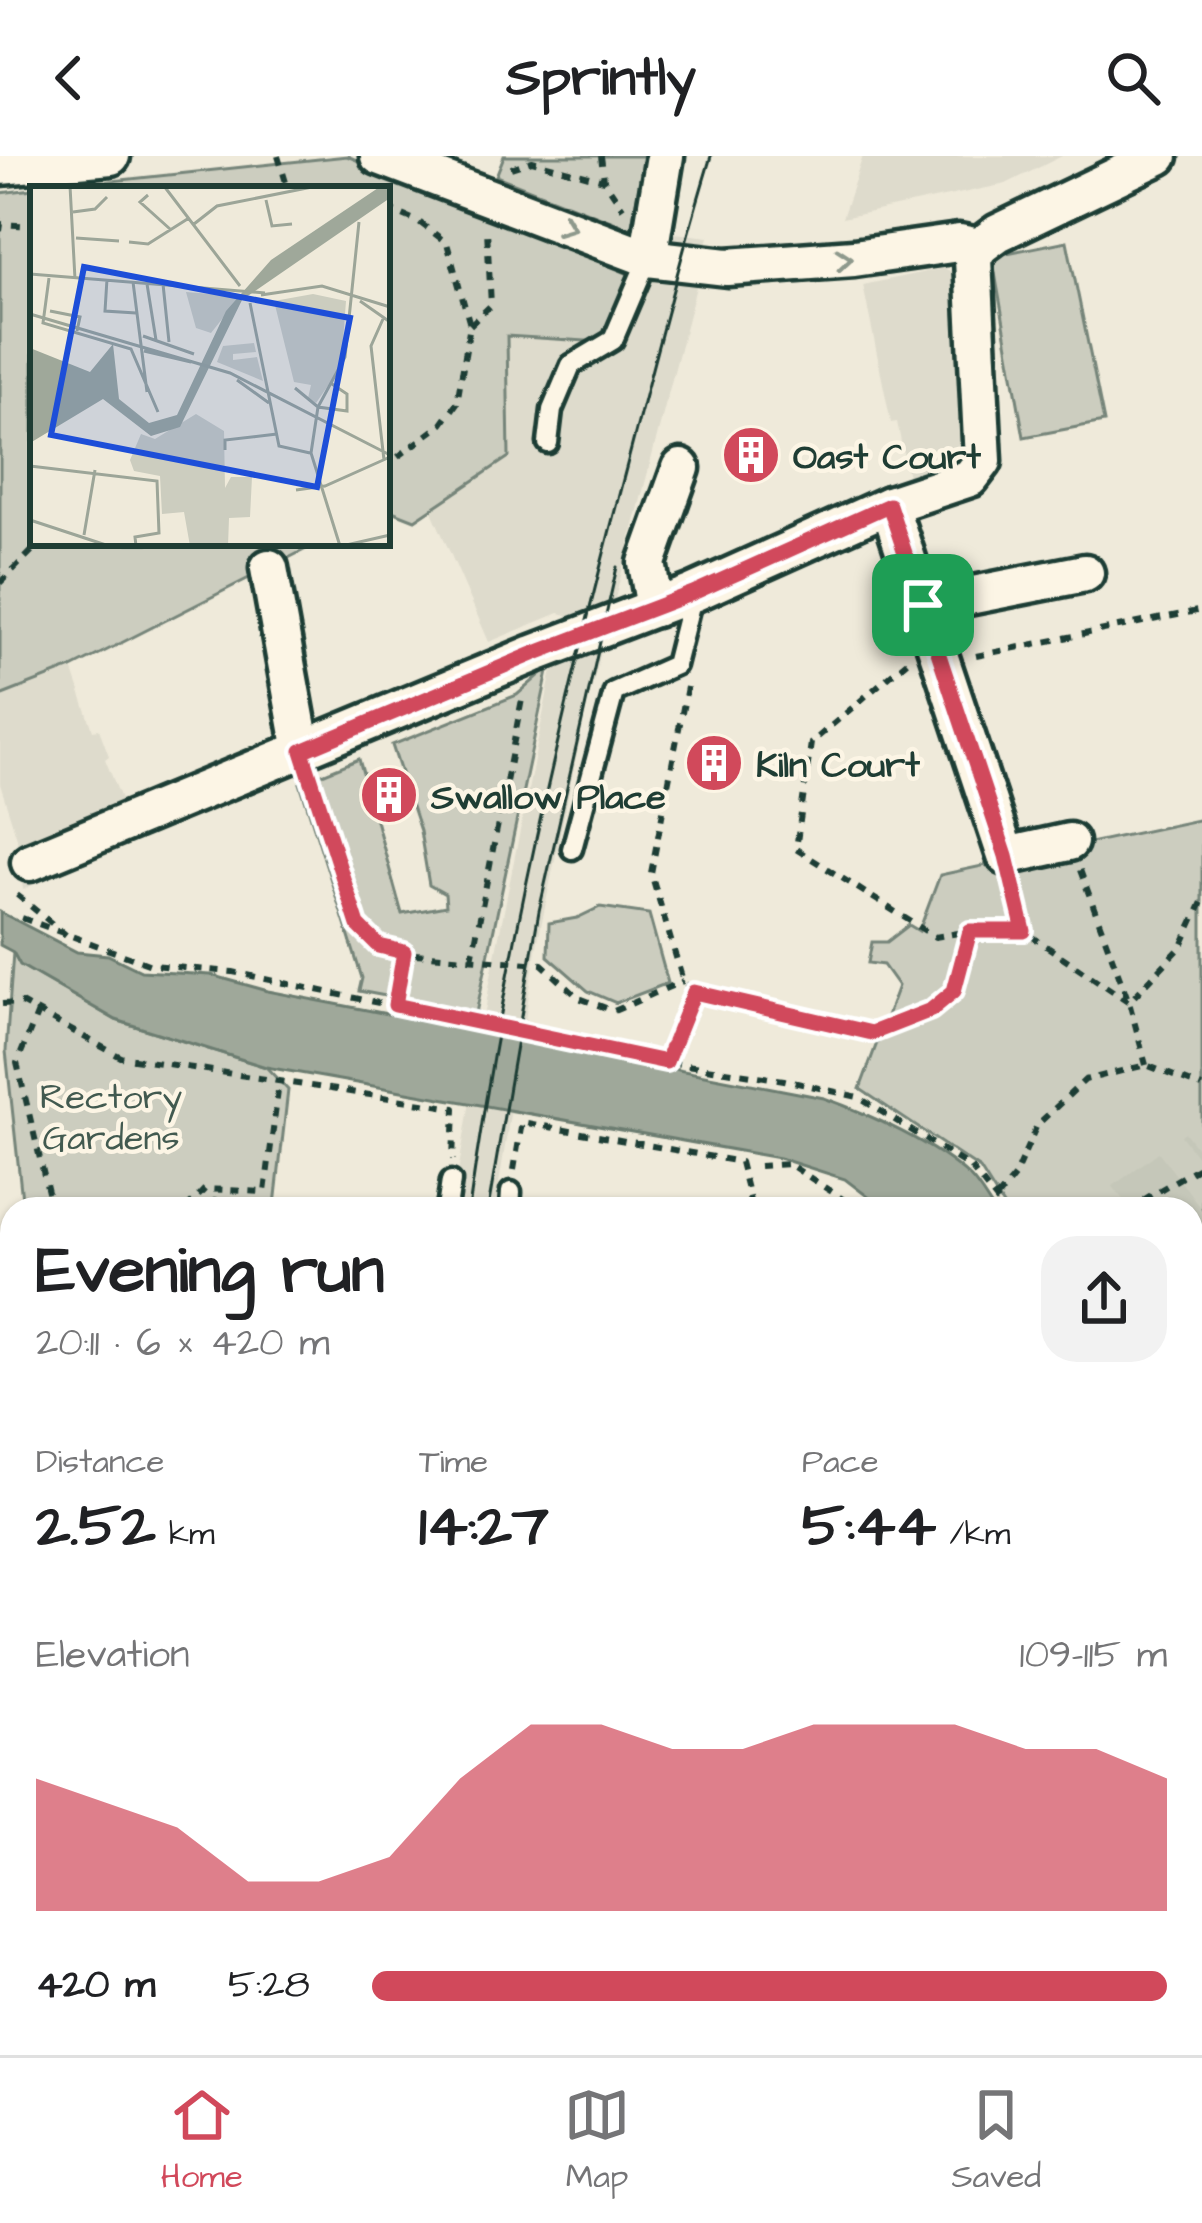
<!DOCTYPE html>
<meta charset="utf-8">
<style>
:root{--surface:#fff;--page:#f2f2f2;--text:#202124;--muted:#757577;--line:#e0e0e0;--accent:#d1495b}
body{margin:0;font-family:"Architects Daughter",sans-serif;background:var(--page);color:var(--text);height:100vh;display:flex;flex-direction:column;font-size:45px;white-space:nowrap}
*{box-sizing:border-box;margin:0}
p{font-size:39px;color:var(--muted)}
.icon{flex:none;width:66px;height:66px;fill:none;stroke:currentColor;stroke-width:2;stroke-linecap:round;stroke-linejoin:round}
.map{position:relative;flex:1;overflow:hidden}
.sheet{position:absolute;left:0px;top:1041px;width:1203px;height:858px;display:flex;flex-direction:column;background:var(--surface);border-radius:36px 36px 0 0;box-shadow:0 3px 9px #0004}
.sheet>*{flex:none}
.pin{position:absolute;display:grid;place-items:center;width:102px;height:102px;color:#fff;margin:-51px;border-radius:24px;box-shadow:0 6px 18px #0006}
.round{display:grid;place-items:center;flex:none;width:126px;height:126px;border-radius:36px;background:var(--page)}
.headline{display:flex;align-items:center;justify-content:space-between;height:204px;padding:0 36px}
h1{font-size:66px;font-weight:700;line-height:90px}
.stats{display:grid;grid-template-columns:repeat(3,1fr);gap:18px;height:204px;padding:12px 36px}
.stats div{display:grid;align-content:center}
.stats b{font-size:60px;font-weight:700}
.stats small{font-size:33px;font-weight:400}
.stats p{font-size:33px}
.chart{height:336px;padding:24px 36px}
.chart p{display:flex;justify-content:space-between}
.chart svg{width:100%;height:216px;margin-top:12px;fill:var(--accent);opacity:.7}
ul{padding:0 36px;list-style:none;font-size:39px}
li{display:grid;grid-template-columns:192px 144px 1fr;align-items:center;height:90px}
li i{height:30px;border-radius:15px;background:var(--accent)}
header{display:flex;justify-content:space-between;align-items:center;height:156px;padding:0 36px;background:var(--surface);font-size:54px;font-weight:700}
.tabs{display:flex;justify-content:space-around;align-items:center;height:168px;border-top:3px solid var(--line);background:var(--surface);font-size:33px;color:var(--muted)}
.tabs a{display:grid;justify-items:center;gap:6px}
.tabs .current{color:var(--accent)}
.map>svg:first-child{display:block}
</style>
<header><svg class="icon" aria-label="back" viewBox="0 0 24 24"><path d="M15 5l-7 7 7 7"/></svg>Sprintly<svg class="icon" aria-label="search" viewBox="0 0 24 24"><circle cx="10" cy="10" r="6"/><path d="M15 15l6 6"/></svg></header>
<div class="map">
<svg width="1202" height="1899" viewBox="0 0 1202 1899">
<rect width="100%" height="100%" fill="#efeada"/>
<filter id="ink" filterUnits="userSpaceOnUse"><feTurbulence type="fractalNoise" baseFrequency=".00833" numOctaves="2"/><feDisplacementMap in="SourceGraphic" scale="24" xChannelSelector="R" yChannelSelector="G"/><feConvolveMatrix kernelMatrix="1 2 1 2 8 2 1 2 1" color-interpolation-filters="sRGB"/></filter>
<g filter="url(#ink)">
<!-- built -->
<g fill="#dedbcc">
<polygon points="863,0 1062,0 1006,28 842,62"/>
<polygon points="666,76 709,81 586,554 536,794 495,1053 452,1053 491,820 551,519 567,459 559,457 489,486 431,353 509,301 507,179 602,186 629,118 652,127"/>
<polygon points="944,112 954,117 962,295 957,307 909,326 897,266 891,267 863,129"/>
<polygon points="72,512 93,574 99,573 109,600 105,603 134,675 23,734 17,682 0,628 0,541"/>
</g>
<!-- green -->
<g fill="#cccdbf" stroke="#76857a" stroke-width="3">
<polygon points="347,0 629,118 602,186 507,180 509,301 415,364 387,353 387,33 37,33"/>
<polygon points="504,0 645,0 631,73 496,20"/>
<polygon points="33,33 33,387 318,387 72,512 0,540 0,37"/>
<polygon points="1067,85 1104,266 1024,281 992,100"/>
<polygon points="549,511 476,857 359,835 362,822 300,627 359,603 402,758 446,750 445,738 429,729 420,675 392,589 517,539"/>
<polygon points="1202,663 1202,1341 1191,1343 1191,1053 1005,1053 980,1013 860,933 898,830 883,809 868,807 872,786 887,786 909,769 919,775 940,719"/>
<polygon points="600,751 649,758 668,827 616,847 588,835 548,800 549,767 577,762"/>
<polygon points="13,796 20,809 116,864 266,911 288,934 275,1049 214,1043 204,1053 23,1053 6,895"/>
</g>
<!-- water -->
<g fill="#9fa89a" stroke="#6c7d71" stroke-width="3">
<path d="M0 756 77 796 108 799 141 815 211 819 268 835 824 942C869 958 935 988 970 1021 979 1030 986 1043 993 1053H884L845 1023 779 1002 266 911 116 864 20 809 13 796 0 789Z"/>
<polygon points="663,1887 1133,1887 1141,1899 660,1899"/>
</g>
<g fill="none" stroke-linecap="round" stroke-linejoin="round">
<!-- trunk-tunnel -->
<g stroke="#c5c7b9" stroke-width="57" stroke-dasharray="57 28" stroke-linecap="butt">
<polyline points="1130,1053 1202,999"/>
<polyline points="1191,1062 1202,1054"/>
<polyline points="557,1899 560,1887"/>
<polyline points="605,1899 607,1887"/>
</g>
<!-- service casing -->
<g stroke="#1f3d34" stroke-width="27">
<g id="service">
<polyline points="548,287 552,254 571,209 613,184 648,102"/>
<polyline points="572,693 614,536 675,509 693,437"/>
<polyline points="447,1053 451,1025"/>
<polyline points="510,1053 511,1036"/>
</g>
</g>
<!-- minor casing -->
<g stroke="#1f3d34" stroke-width="45">
<g id="minor">
<polyline points="379,0 648,102 727,111 854,102 959,87 979,91"/>
<polyline points="0,10 111,0"/>
<polyline points="979,91 998,77 1159,0"/>
<polyline points="648,102 665,0"/>
<polyline points="889,349 1006,700 1069,686"/>
<polyline points="269,412 302,595"/>
<polyline points="923,449 1085,417"/>
<polyline points="655,452 647,407 681,312"/>
<polyline points="30,706 533,498 693,437 889,349 970,322 983,305 973,103 979,91"/>
<polyline points="353,1899 353,1887"/>
<polyline points="453,1899 454,1887"/>
</g>
</g>
<!-- trunk casing -->
<g stroke="#1f3d34" stroke-width="66">
<g id="trunk">
<polyline points="0,1256 12,1357"/>
<polyline points="91,1887 93,1899"/>
</g>
</g>
<!-- path -->
<g stroke="#1f3d34" stroke-width="6" stroke-dasharray="9 9" stroke-linecap="butt">
<polyline points="278,0 288,33"/>
<polyline points="601,0 604,24"/>
<polyline points="511,12 532,5 604,24 623,52"/>
<polyline points="387,52 419,66 447,87 470,169 457,247 442,268 387,309"/>
<polyline points="0,75 1,68 33,70"/>
<polyline points="470,169 491,149 487,74"/>
<polyline points="0,427 40,387"/>
<polyline points="976,500 1202,454"/>
<polyline points="907,505 811,587 796,693 935,781 970,775 1024,775"/>
<polyline points="687,531 651,717 683,825 694,836 844,867 872,877 931,853 954,835 970,775"/>
<polyline points="312,627 358,769 367,782 379,790 403,797 542,808 579,842 614,855 683,825"/>
<polyline points="1080,714 1129,846 1146,909"/>
<polyline points="1013,731 1024,775 1129,846 1182,790 1202,746"/>
<polyline points="17,739 66,779"/>
<polyline points="22,762 151,809 233,816 622,899 784,924 858,941 970,1011 1003,1053"/>
<polyline points="472,802 523,538"/>
<polyline points="2,848 21,847 121,901 455,952 453,1004"/>
<polyline points="395,849 403,797"/>
<polyline points="38,856 17,907 52,1053"/>
<polyline points="666,905 694,836"/>
<polyline points="759,1010 789,1008 858,1053"/>
<polyline points="514,1014 522,966 740,1006 752,1053"/>
<polyline points="997,1042 1014,1021 1037,969 1085,924 1146,909 1202,931"/>
<polyline points="186,1053 205,1033 265,1036 279,927"/>
<polyline points="1128,1053 1202,1009"/>
<polyline points="1191,1163 1202,1158"/>
<polyline points="1148,1887 1155,1899"/>
<polyline points="652,1899 654,1887"/>
</g>
<!-- service -->
<use href="#service" stroke="#fcf5e5" stroke-width="18"/>
<!-- minor -->
<use href="#minor" stroke="#fcf5e5" stroke-width="36"/>
<!-- trunk -->
<use href="#trunk" stroke="#fcf5e5" stroke-width="57"/>
<!-- tram -->
<g stroke="#1f3d34" stroke-width="3">
<path d="M469 1053C504 804 561 559 625 316 653 210 679 104 711 0"/>
<polyline points="488,1053 539,755 617,411"/>
<polyline points="404,1899 405,1887"/>
</g>
</g>
<!-- one-way arrows -->
<defs><path id="oneway-chevron" d="M-2-3.5L2.5 0L-2 3.5" fill="none" stroke-width="1.6" stroke-linecap="round" stroke-linejoin="round" transform="scale(3)"/></defs>
<g stroke="#8e998c">
<use href="#oneway-chevron" transform="translate(567 70) rotate(21)"/>
<use href="#oneway-chevron" transform="translate(844 103) rotate(-5)"/>
</g>
</g>
<g fill="none" stroke-linecap="round" stroke-linejoin="round" filter="url(#ink)">
<!-- route casing -->
<g stroke="#fff" stroke-width="24">
<polygon id="route" points="889,349 1006,700 1024,775 970,775 954,835 931,854 872,877 694,836 666,906 395,849 404,796 379,790 358,769 302,595 533,498 693,437"/>
</g>
<!-- route -->
<use href="#route" stroke="#d1495b" stroke-width="15"/>
</g>
<!-- icons -->
<defs>
<g id="building-disc" transform="scale(3)"><circle r="9.5" fill="#d1495b" stroke="#fcf5e5"/><path d="M-4-6H4V6H1V3H-1V6H-4ZM-2.5-4.3h1.7v1.8h-1.7ZM.8-4.3h1.7v1.8H.8ZM-2.5-1h1.7V.8h-1.7ZM.8-1h1.7V.8H.8Z" fill="#fff"/></g>
</defs>
<g fill-rule="evenodd">
<use href="#building-disc" x="751" y="299"/>
<use href="#building-disc" x="714" y="607"/>
<use href="#building-disc" x="389" y="639"/>
</g>
<g text-anchor="middle" stroke-width="9" stroke-linejoin="round" paint-order="stroke">
<!-- poi labels -->
<g font-size="36" font-weight="bold" fill="#1f3d34" stroke="#fcf5e5" text-anchor="start">
<text x="793" y="312">Oast Court</text>
<text x="756" y="620">Kiln Court</text>
<text x="431" y="652">Swallow Place</text>
</g>
<!-- park labels -->
<g font-size="36" fill="#425a50" stroke="#fcf5e5">
<text x="111" y="952">Rectory<tspan x="111" dy="41">Gardens</tspan></text>
</g>
</g>
<!-- overview -->
<g transform="translate(30 30)">
<rect width="360" height="360" fill="#efeada"/>
<path d="M156 106 194 109 208 113 181 147 166 142ZM283 108 316 115 311 181 286 217 278 212 281 199 264 196 244 115ZM224 157 226 166 203 168V174L227 171 233 195 187 176 193 160ZM166 228 194 245 195 302 201 291H222L220 331 199 332 198 360H160L154 326 132 328 130 290 104 285 100 274 111 248 125 253Z" fill="#cccdbf"/>
<path d="M351 0H360V12L212 114 150 241 121 250 73 213 0 257V162L60 186 83 158 89 213 119 237 147 229 196 125 241 74Z" fill="#9fa89a"/>
<path fill="none" stroke="#9ca598" stroke-width="3" d="M40 0 45 93M134 0 210 100M118 9 110 16 140 43M236 14 242 40 262 38M43 26 65 23 77 11M164 38 187 20 287 0M46 52 89 55M99 56 118 58 159 32M0 88 235 107M19 92 13 137 101 163 128 226M77 93 75 125 106 127M103 96 117 206M117 98 126 154M133 98 139 156M231 109 292 100 360 121M330 115 360 136M220 117 249 260 280 267M20 125 50 131 47 145M0 128 200 187 360 269M353 133 341 160 354 274M113 150 164 168M114 165 161 176M207 194 239 217M265 202 288 221 317 225V208L302 198M195 264V254L247 248M0 280 127 295 129 347 105 351 106 360M266 304 295 300 360 271M0 334 79 360M54 349 65 284M310 360 281 267 288 221 315 171 329 36M312 360 360 349"/>
<path fill="#1d4ed8" fill-opacity="0.15" stroke="#1d4ed8" stroke-width="6" d="M54 81 320 132 287 301 21 249Z"/>
<rect width="360" height="360" fill="none" stroke="#1f3d34" stroke-width="6"/>
</g>
</svg>
<div class="pin" style="left:923px;top:449px;background:#1e9e55"><svg class="icon" aria-label="arrive" viewBox="0 0 24 24"><path d="M6 21V4h12l-3 4 3 4H6"/></svg></div>
<section class="sheet">
<div class="headline"><div><h1>Evening run</h1><p>20:11 · 6 × 420 m</p></div><a class="round"><svg class="icon" aria-label="share" viewBox="0 0 24 24"><path d="M12 15V3M7 8l5-5 5 5M5 13v7h14v-7"/></svg></a></div>
<div class="stats">
<div><p>Distance</p><b>2.52<small> km</small></b></div>
<div><p>Time</p><b>14:27</b></div>
<div><p>Pace</p><b>5:44<small> /km</small></b></div>
</div>
<div class="chart"><p><span>Elevation</span>109–115 m</p>
<svg viewBox="0 0 160 44" preserveAspectRatio="none"><path d="M0 44V17L10 22L20 27L30 38L40 38L50 33L60 17L70 6L80 6L90 11L100 11L110 6L120 6L130 6L140 11L150 11L160 17V44z"/></svg>
</div>
<ul>
<li><b>420 m</b>5:28<i style="width:100%"></i></li>
</ul>
</section>
</div>
<nav class="tabs">
<a class="current"><svg class="icon" aria-label="home" viewBox="0 0 24 24"><path d="M3 11l9-7 9 7M6 9v11h12V9"/></svg>Home</a>
<a><svg class="icon" aria-label="map" viewBox="0 0 24 24"><path d="M3 6l6-2 6 2 6-2v14l-6 2-6-2-6 2zM9 4v14M15 6v14"/></svg>Map</a>
<a><svg class="icon" aria-label="saved" viewBox="0 0 24 24"><path d="M7 4h10v16l-5-4-5 4z"/></svg>Saved</a>
</nav>
